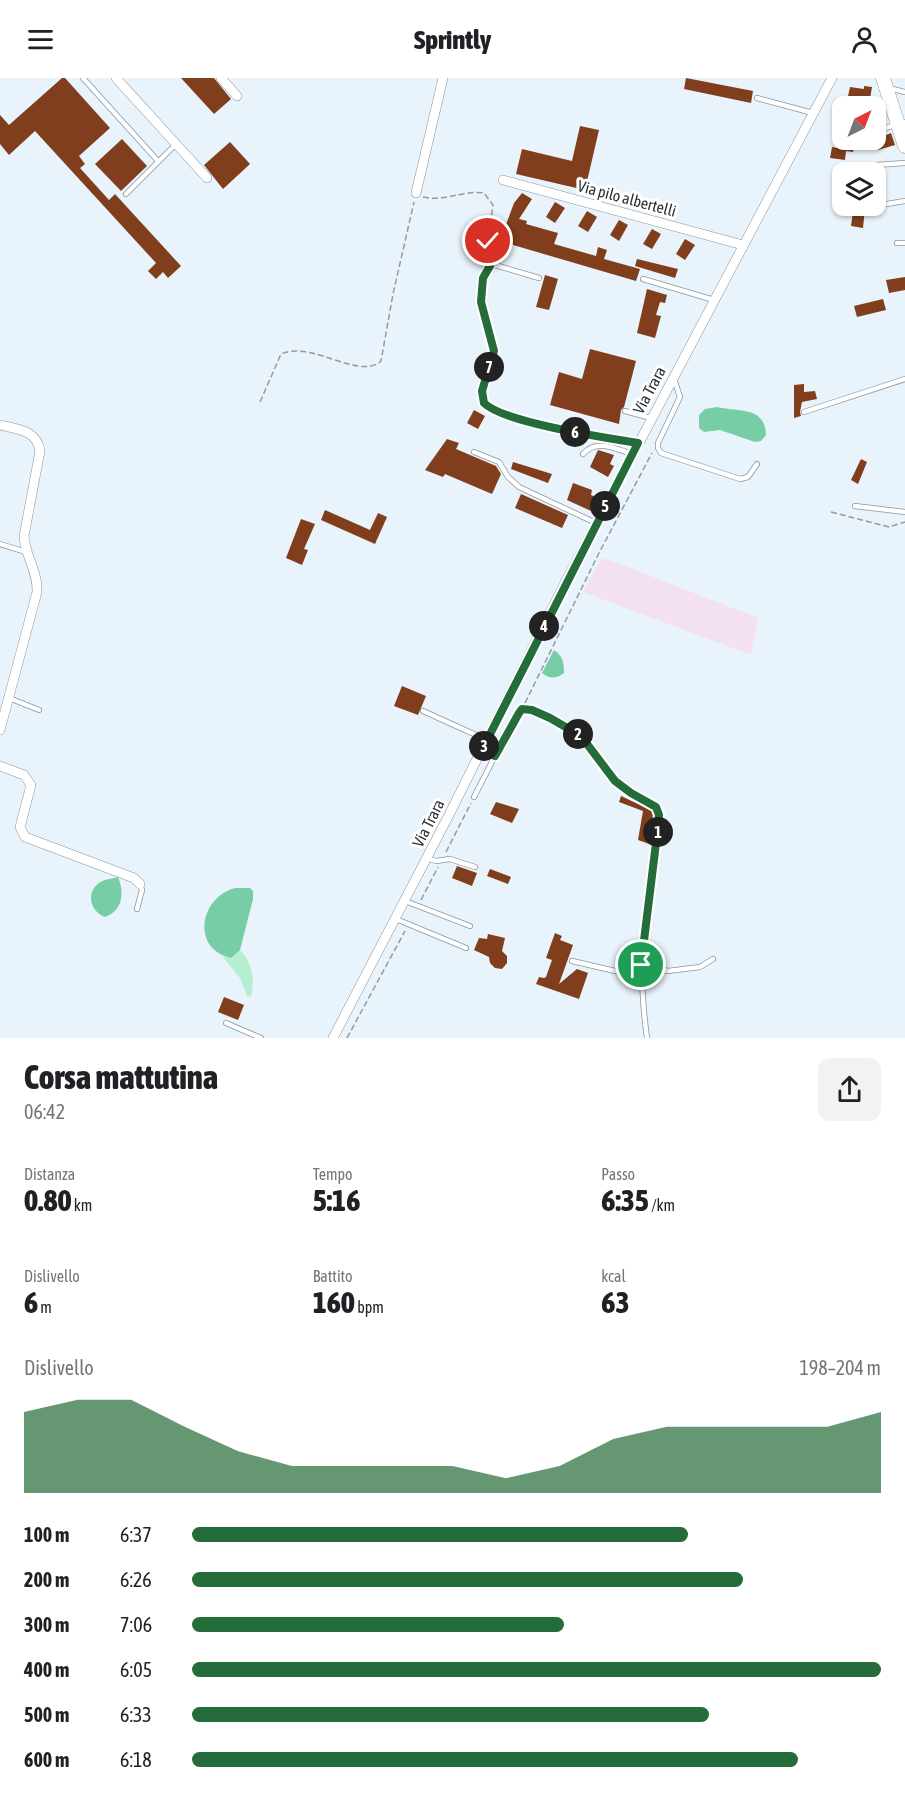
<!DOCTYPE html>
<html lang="it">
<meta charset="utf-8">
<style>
:root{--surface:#fff;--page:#f2f2f2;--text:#202124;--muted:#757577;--accent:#246c39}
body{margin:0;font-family:"Asap Condensed",sans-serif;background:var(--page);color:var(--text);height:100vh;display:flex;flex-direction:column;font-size:22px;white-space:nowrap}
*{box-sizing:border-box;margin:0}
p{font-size:20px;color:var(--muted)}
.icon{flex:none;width:33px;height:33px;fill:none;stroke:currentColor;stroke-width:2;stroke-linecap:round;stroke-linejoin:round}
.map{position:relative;height:960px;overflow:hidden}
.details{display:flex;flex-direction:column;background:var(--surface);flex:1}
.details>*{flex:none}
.needle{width:39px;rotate:42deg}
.tools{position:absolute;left:832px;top:18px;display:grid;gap:12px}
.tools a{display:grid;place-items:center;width:54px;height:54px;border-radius:12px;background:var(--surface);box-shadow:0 2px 4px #0004;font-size:30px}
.pin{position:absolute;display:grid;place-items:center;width:51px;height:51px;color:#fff;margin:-26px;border:3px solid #fff;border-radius:50%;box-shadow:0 2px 6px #0007}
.km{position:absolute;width:30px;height:30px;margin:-15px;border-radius:50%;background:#222;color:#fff;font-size:16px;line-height:30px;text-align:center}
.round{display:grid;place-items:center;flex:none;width:63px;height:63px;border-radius:12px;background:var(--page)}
.headline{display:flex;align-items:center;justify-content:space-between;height:102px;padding:0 24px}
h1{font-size:33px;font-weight:800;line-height:45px}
.figures{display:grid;grid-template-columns:repeat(3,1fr);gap:9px;height:102px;padding:6px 24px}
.figures div{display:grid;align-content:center}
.figures b{font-size:30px;font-weight:800}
.figures small{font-size:16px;font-weight:400}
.figures p{font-size:16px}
.chart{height:168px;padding:12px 24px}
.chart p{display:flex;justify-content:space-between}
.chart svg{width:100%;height:108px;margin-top:6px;fill:var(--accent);opacity:.7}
ul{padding:0 24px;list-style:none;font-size:20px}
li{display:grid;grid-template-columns:96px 72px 1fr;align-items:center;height:45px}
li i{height:15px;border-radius:8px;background:var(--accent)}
header{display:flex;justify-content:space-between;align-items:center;height:78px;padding:0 24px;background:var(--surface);font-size:27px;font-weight:800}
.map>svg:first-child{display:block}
</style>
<header><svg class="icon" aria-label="menu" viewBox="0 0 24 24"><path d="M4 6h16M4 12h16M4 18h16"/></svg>Sprintly<svg class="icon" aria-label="person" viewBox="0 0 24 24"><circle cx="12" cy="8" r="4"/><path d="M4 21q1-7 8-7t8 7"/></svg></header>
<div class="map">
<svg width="905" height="960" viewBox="0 0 905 960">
<rect width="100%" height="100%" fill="#e9f3fb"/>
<!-- industrial -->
<polygon fill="#f3e1f2" points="602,479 758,540 751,577 583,514"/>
<!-- green -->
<path fill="#b6eed2" d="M240 872C253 885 255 902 251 919L247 918 240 900 222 878 231 880Z"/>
<!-- forest -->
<g fill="#77cda5">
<path d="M717 329C739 334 765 328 766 357L761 363 755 364 720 352 704 354 699 350V337L705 331Z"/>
<path d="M554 572C563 578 564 585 564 595 556 601 550 601 542 595Z"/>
<path d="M118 799C125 816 122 833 105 839 91 834 85 815 99 805 104 801 112 801 118 799Z"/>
<path d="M235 810H250L253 813V821L240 872 231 880C191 871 199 820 235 810Z"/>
</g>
<!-- building -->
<g fill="#803e1c">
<polygon points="62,0 65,0 110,50 79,78 85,86 80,90 109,122 115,116 181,188 168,200 163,194 156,201 148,193 156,185 35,53 9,77 0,66 0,37 9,47"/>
<polygon points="181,0 214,0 231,21 214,36"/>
<polygon points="686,0 753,13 751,25 684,11"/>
<polygon points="864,8 872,9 870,21 863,20 862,26 847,23 850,9 864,11"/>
<polygon points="580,48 599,52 585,112 516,96 522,71 572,83"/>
<polygon points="891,55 895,67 878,72 875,62"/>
<polygon points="122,61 147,88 121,113 95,86"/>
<polygon points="838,62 855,62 853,74 846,73 845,82 830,80 832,69 837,70"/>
<polygon points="230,64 250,86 223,111 204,87"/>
<polygon points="522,115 532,121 519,141 527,143 526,146 558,155 554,166 596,178 598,169 607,172 604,181 640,191 636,203 496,162 496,149 504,152 514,125"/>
<polygon points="555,124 565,130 555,145 546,139"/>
<polygon points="865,130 863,150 851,148 853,133"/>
<polygon points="587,133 597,139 588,154 578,148"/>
<polygon points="619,142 628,147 619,163 610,157"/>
<polygon points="652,151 661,156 652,171 643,166"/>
<polygon points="685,161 695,167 685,182 676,176"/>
<polygon points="637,181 678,191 675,200 635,188"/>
<polygon points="545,197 558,201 549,232 536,229"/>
<polygon points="905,199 905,212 889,215 886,202"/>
<polygon points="647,211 667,217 665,225 660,224 656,237 661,238 655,260 637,255"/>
<polygon points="883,221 886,232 857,239 854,228"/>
<polygon points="590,271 636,283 624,329 621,332 619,346 550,327 559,294 582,301"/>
<polygon points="804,306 804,314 815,313 817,321 802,324 800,334 801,338 794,340 794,307"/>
<polygon points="474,332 485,338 478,351 467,345"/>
<polygon points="447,361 459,365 456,371 496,388 501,396 492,416 445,396 443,399 425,392"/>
<polygon points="598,372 614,377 610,386 614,388 608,399 590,389"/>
<polygon points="861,381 867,384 858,406 851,402"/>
<polygon points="513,384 552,396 548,405 511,391"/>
<polygon points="573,405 592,412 591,417 596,419 591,433 567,422"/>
<polygon points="521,416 568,437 562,450 515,430"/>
<polygon points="325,432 370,452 378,435 387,439 375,466 321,442"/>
<polygon points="301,441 315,446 304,471 308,472 302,487 286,480"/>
<polygon points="402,608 426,618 418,637 394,628"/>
<polygon points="621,718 653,733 652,767 638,762 643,733 619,724"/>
<polygon points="496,724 519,731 512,745 490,736"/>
<polygon points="457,788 477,795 472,808 452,800"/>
<polygon points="490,791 511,799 508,806 487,798"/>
<polygon points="555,855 562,858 560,862 573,867 559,906 577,891 588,895 579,921 536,906 539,899 544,900 546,899 552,882 546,880"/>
<polygon points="488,856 505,860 502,873 507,878 507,885 502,891 495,890 490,885 489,879 474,872 479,860 487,861"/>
<polygon points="224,919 244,927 238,942 218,934"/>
</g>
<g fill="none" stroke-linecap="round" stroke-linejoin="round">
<!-- service casing -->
<g stroke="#8c959d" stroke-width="6">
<g id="service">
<polyline points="83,0 158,83"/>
<polyline points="889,10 905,14"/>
<polyline points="757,20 813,35"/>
<polyline points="876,53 905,44"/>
<polyline points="861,88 905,85"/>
<polyline points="126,116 176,66"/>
<polyline points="869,129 905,123"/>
<polyline points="897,165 905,165"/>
<path d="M539 200 495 187 490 188C468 212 491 242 493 268 495 287 478 303 482 322 499 345 607 360 638 365"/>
<polyline points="643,201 714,222"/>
<polyline points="674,301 680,319 658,365 658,370 661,375 740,401 748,399 757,386"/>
<polyline points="625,333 651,340"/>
<polyline points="804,334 905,301"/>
<polyline points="474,374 499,384 508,399 519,409 596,445"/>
<path d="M583 376C597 360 616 371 632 376"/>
<polyline points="855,428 905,434"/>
<polyline points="0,466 26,474"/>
<polyline points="9,620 39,632"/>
<polyline points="423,633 487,662"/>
<path d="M482 672 495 678 517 637 522 631H529L581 658 619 706 657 730C664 751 647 823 644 849 640 887 642 923 647 960"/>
<polyline points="474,719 495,678"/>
<polyline points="427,780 436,783 450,781 475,789"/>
<polyline points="405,823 470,848"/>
<polyline points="137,831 142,812 140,806"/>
<polyline points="396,841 466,870"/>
<polyline points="572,883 641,899"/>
<polyline points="641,887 668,893 700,889 713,881"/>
<polyline points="226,945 261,960"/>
</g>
</g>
<!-- minor casing -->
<g stroke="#8c959d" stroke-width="10">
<g id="minor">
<polyline points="116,0 207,100"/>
<polyline points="221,0 237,18"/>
<polyline points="503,102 743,167"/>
<polyline points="416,115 443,0"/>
<path d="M0 347C17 351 37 352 40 373L24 458C25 478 38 493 37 514L0 652"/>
<polyline points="0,688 24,697 31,707 20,749 25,759 134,800 140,806"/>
<polyline points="333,960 450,735 565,505 832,0"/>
</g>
</g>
<!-- secondary casing -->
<g stroke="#8c959d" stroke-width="15">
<polyline id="secondary" points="883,0 905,68"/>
</g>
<!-- path -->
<g stroke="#939aa0" stroke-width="1.5" stroke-dasharray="6 3" stroke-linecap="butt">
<path d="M423 119C444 124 463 112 484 115L493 127 488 163 489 180"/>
<path d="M260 324 281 276C312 262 359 303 381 283L393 216 414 124"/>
<polyline points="831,434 889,449 905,444"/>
<polyline points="525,625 599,475 652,375"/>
<polyline points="446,774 471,725"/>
<polyline points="421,822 438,789"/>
<polyline points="347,960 405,853"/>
</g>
<!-- service -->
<use href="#service" stroke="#fff" stroke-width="4.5"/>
<!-- minor -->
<use href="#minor" stroke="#fff" stroke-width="9"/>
<!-- secondary -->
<use href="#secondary" stroke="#fff" stroke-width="14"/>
</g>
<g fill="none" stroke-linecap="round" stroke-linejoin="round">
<!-- route casing -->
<g stroke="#fff" stroke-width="12">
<path id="route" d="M488 163 490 188 483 200 481 224 494 273 482 313 484 325C504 345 607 360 638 365L482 672 495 678 519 635 522 631 532 632 550 640 581 658 615 703 631 715 656 729 659 737 657 757 641 887"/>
</g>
<!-- route -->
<use href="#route" stroke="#246c39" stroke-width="8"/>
</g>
<g text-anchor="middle" stroke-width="6" stroke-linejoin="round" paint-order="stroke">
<!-- street labels -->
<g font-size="16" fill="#2d3134" stroke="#fff">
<text transform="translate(627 120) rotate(15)" y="6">Via pilo albertelli</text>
<text transform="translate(649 312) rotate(-62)" y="6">Via Trara</text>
<text transform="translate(428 745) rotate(-63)" y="6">Via Trara</text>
</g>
</g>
</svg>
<div class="tools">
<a><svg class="needle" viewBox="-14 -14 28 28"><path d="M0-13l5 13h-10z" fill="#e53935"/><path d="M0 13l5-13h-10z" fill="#757577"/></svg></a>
<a><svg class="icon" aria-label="layers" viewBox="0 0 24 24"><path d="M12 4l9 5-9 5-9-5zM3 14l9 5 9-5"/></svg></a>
</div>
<div class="pin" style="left:641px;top:887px;background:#1e9e55"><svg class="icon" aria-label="arrive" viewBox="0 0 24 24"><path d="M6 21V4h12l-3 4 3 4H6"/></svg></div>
<div class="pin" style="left:488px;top:163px;background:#d93025"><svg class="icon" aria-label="check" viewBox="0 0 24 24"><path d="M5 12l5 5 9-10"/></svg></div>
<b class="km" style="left:658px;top:754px">1</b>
<b class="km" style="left:578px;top:656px">2</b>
<b class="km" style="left:484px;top:668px">3</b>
<b class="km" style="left:544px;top:548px">4</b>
<b class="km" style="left:605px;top:428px">5</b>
<b class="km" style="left:575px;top:354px">6</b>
<b class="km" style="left:489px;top:289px">7</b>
</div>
<section class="details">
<div class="headline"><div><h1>Corsa mattutina</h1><p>06:42</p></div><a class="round"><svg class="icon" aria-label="share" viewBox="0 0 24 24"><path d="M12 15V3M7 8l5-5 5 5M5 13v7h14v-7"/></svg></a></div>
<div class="figures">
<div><p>Distanza</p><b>0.80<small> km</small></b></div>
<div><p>Tempo</p><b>5:16</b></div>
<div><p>Passo</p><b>6:35<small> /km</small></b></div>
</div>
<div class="figures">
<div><p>Dislivello</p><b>6<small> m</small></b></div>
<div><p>Battito</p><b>160<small> bpm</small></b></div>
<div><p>kcal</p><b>63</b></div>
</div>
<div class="chart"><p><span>Dislivello</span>198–204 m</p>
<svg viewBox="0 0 160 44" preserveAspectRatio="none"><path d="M0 44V11L10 6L20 6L30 17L40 27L50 33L60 33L70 33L80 33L90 38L100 33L110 22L120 17L130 17L140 17L150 17L160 11V44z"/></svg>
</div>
<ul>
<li><b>100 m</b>6:37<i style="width:72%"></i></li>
<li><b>200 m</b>6:26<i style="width:80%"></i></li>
<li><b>300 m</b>7:06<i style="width:54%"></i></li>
<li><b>400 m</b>6:05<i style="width:100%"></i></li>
<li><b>500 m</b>6:33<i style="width:75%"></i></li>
<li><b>600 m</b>6:18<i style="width:88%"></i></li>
</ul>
</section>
